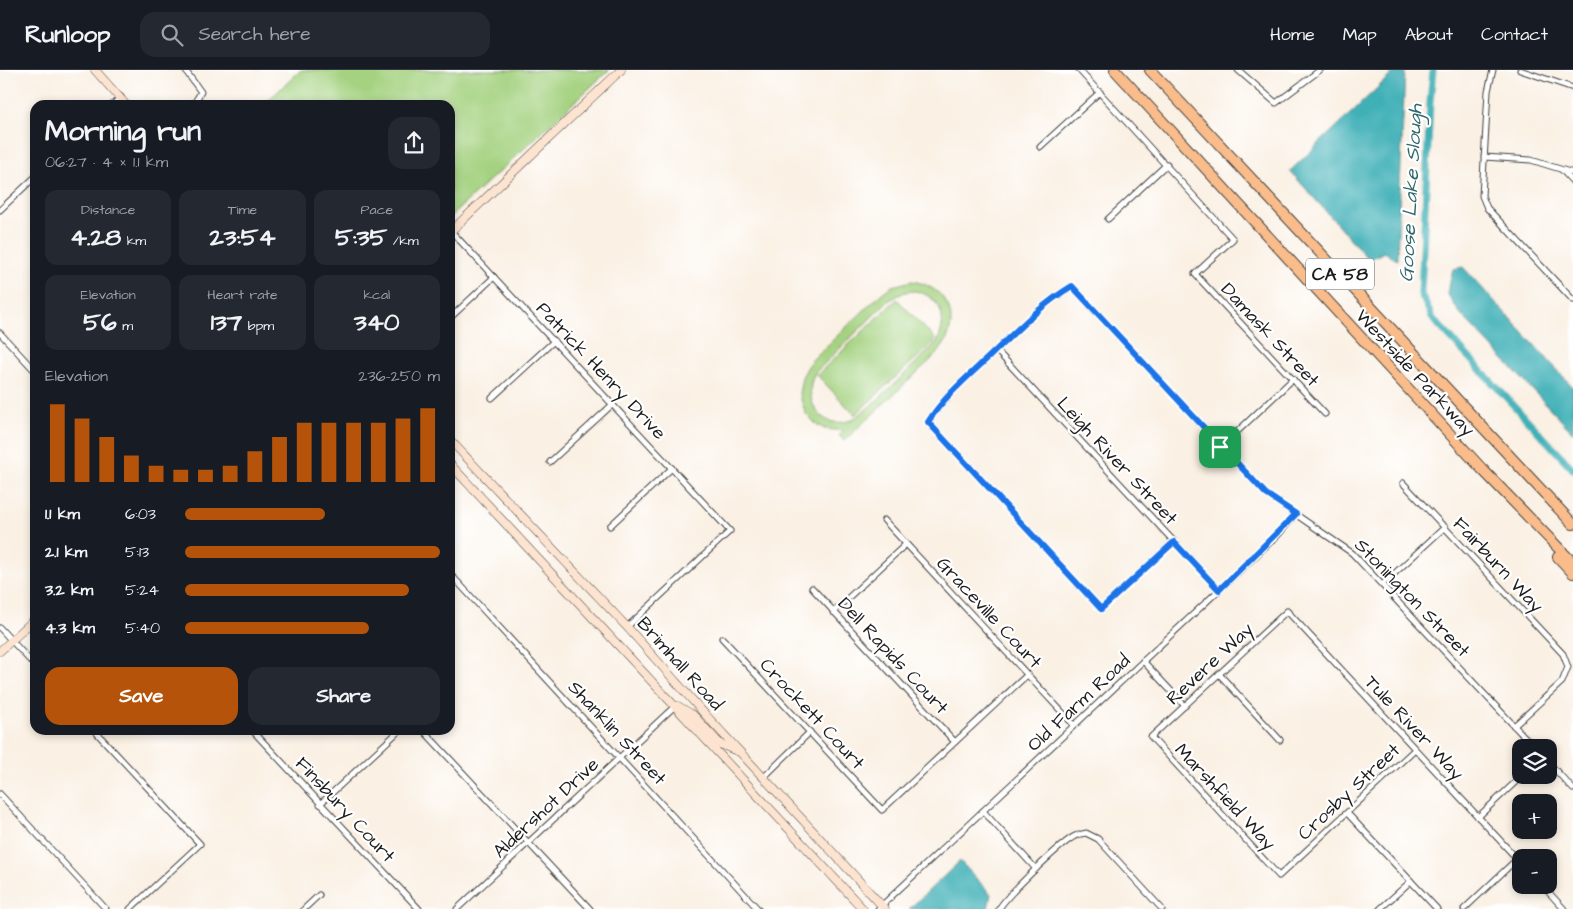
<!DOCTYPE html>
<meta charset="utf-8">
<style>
:root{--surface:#171b24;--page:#242831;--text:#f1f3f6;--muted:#9ea1a6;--line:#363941;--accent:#b45309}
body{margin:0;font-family:"Architects Daughter",sans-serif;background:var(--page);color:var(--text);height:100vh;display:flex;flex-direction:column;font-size:19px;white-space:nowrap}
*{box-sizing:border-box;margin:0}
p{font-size:16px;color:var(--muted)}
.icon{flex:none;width:28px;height:28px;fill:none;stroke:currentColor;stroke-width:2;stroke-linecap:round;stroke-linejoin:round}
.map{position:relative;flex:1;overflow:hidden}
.drawer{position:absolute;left:30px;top:30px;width:425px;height:635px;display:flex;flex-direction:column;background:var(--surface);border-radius:15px;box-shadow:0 2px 8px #0003}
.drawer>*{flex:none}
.controls{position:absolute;left:1512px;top:669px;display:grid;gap:10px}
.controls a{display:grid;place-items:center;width:45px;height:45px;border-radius:10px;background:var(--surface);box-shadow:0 2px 8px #0003;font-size:25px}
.pin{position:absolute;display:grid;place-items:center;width:42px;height:42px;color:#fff;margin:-21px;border-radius:10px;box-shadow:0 2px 8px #0006}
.round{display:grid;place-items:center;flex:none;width:52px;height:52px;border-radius:15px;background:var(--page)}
.summary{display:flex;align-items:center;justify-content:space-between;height:85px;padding:0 15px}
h1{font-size:28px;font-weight:700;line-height:38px}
.metrics{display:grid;grid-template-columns:repeat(3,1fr);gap:8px;height:85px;padding:5px 15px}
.metrics div{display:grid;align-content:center;border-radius:12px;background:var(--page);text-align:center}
.metrics b{font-size:25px;font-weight:700}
.metrics small{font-size:14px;font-weight:400}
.metrics p{font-size:14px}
.chart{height:140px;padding:10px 15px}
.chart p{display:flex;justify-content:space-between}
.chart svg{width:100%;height:90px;margin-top:5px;stroke:var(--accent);stroke-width:6}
.primary-button{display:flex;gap:10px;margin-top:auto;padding:10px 15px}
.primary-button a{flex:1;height:58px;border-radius:15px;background:var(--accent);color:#fff;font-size:20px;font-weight:700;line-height:58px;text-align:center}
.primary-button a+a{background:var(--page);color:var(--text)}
ul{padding:0 15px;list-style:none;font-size:16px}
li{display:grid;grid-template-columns:80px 60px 1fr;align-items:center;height:38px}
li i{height:12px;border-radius:6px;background:var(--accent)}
header{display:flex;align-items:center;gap:30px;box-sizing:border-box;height:70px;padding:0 25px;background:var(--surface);border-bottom:1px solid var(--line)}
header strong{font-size:24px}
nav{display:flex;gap:28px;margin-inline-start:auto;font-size:18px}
.search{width:350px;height:45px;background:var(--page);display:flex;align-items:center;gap:12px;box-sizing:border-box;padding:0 18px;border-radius:15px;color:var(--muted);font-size:19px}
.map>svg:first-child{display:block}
</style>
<header>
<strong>Runloop</strong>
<div class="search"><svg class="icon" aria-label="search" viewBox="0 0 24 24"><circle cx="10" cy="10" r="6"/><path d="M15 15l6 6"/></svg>Search here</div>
<nav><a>Home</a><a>Map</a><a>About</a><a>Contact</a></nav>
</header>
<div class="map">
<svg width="1573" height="839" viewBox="0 0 1573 839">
<rect width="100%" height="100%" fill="#fff"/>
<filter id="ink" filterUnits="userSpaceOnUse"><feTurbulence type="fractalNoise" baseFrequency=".02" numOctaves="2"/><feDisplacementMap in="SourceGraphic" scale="10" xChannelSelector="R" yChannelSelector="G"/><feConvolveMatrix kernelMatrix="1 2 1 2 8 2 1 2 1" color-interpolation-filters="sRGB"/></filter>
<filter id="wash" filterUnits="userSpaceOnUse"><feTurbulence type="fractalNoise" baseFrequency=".0096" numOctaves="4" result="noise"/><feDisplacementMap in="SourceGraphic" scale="20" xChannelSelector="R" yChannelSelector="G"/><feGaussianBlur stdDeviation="1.12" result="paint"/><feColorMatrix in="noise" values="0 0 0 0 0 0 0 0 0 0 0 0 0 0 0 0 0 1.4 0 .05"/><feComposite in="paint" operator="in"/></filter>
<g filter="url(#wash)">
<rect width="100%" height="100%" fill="#faf0e3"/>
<!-- green -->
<g fill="#a4d280" stroke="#60774e" fill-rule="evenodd">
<polygon points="301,0 609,0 450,147 450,35 263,35"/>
<path d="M912 211C939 215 959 238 948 266 946 273 942 277 938 283L844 371 839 365 843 361 825 359 817 355 806 344 799 324 802 307 811 291 882 223 892 216ZM916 221C942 228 948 249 937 272 921 287 864 347 848 351 818 360 802 326 815 303L888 231 905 222Z"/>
<polygon points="897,229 936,270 855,345 817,305"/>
</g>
<!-- water -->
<g fill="#40b0b7" stroke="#2e666a">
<polygon points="1396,0 1405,1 1397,190 1384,182 1369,190 1290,101"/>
<polygon points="1463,197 1573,317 1573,363 1458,241 1447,223 1453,199"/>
<polygon points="960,791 991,824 988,839 909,839"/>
</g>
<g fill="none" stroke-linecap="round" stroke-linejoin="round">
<!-- canal -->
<polyline stroke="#40b0b7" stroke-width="7" points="1433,0 1430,33 1421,224 1433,249 1573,399"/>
</g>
</g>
<g filter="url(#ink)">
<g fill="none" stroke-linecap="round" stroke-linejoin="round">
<!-- street casing -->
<g stroke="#3d3c3a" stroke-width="7">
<g id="street">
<polyline points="185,0 201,22 193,35"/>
<polyline points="1079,0 1233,169 1195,204 1325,344"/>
<polyline points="1238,0 1276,33 1320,0"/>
<polyline points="1493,0 1488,21 1482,126 1487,138 1573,230"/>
<polyline points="1520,0 1573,18"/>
<polyline points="112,35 121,27"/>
<polyline points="1040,77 1100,22"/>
<polyline points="1484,87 1531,90 1573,103"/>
<polyline points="1562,100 1573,112"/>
<polyline points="0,140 35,107"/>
<polyline points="1108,149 1167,94"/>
<polyline points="451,161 730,461 627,557"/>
<polyline points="450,248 494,207"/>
<polyline points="0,263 35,301"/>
<polyline points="996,280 1219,520"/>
<polyline points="492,328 554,271"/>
<polyline points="1221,377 1293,309"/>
<polyline points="550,392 613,334"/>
<polyline points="1403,413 1563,584 1568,597 1562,612 1514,656"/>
<polyline points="884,450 1074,655"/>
<polyline points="610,456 672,398"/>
<path d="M1174 471 1101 539 928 352C946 325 970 305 993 283 1018 259 1042 234 1072 216L1266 424 1352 483 1535 678"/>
<polyline points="450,511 454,508 758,839"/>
<polyline points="1383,514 1445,457"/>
<polyline points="812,518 955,672"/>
<polyline points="833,542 906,474"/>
<polyline points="0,558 35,596"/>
<polyline points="722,568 882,740 1027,605"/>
<polyline points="1143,591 1185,636"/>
<polyline points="1219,604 1280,670"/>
<polyline points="94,660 200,774 130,839"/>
<polyline points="252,660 419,839"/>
<polyline points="423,660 590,839"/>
<polyline points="1415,679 1279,806 1151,667 1287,541 1521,793"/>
<polyline points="1549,693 1573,719"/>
<polyline points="763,708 810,662"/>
<polyline points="0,724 106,839"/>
<polyline points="320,734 400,660"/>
<polyline points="983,741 1036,799"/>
<polyline points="1347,743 1437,839"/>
<polyline points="1478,747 1523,705"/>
<polyline points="1542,815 1564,839"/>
<polyline points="304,839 319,825"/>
<polyline points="457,839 675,636"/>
<polyline points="878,839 1279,464 1296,444"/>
<path d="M999 839C1006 826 1061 773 1075 766 1078 764 1083 764 1086 763L1098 769 1162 839"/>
<polyline points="1380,839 1411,811"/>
<polyline points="1464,839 1517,789"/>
</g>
</g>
<!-- secondary casing -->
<g stroke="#3d3c3a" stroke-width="9">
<g id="secondary">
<polyline points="95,0 126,35"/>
<polyline points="450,162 621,0"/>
<polyline points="450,370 627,557 702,641 885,839"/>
<polyline points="450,394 863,839"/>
<polyline points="0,581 35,549"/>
<polyline points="678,636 693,645 720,674 737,681"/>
</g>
</g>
<!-- highway casing -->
<g stroke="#3d3c3a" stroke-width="12">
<g id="highway">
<polyline points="1115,0 1482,399 1573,493"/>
<polyline points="1150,0 1573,454"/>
<polyline points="1558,487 1573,503"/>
</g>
</g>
<!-- street -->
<use href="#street" stroke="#fff" stroke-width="5"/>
<!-- secondary -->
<use href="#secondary" stroke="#fde4d0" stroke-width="8"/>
<!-- highway -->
<use href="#highway" stroke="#f9bc8a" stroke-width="10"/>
</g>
</g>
<g fill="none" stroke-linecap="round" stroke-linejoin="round" filter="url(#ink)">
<!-- route casing -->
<g stroke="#fff" stroke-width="10">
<path id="route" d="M1072 216 1266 424 1296 444 1219 520 1174 472 1101 539 928 352C945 325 970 305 993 283 1018 259 1042 234 1072 216Z"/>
</g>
<!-- route -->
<use href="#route" stroke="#1a73e8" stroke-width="6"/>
</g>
<g text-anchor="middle" stroke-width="4.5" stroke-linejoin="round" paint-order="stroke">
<!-- shield labels -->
<rect fill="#fff" stroke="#606060" stroke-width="1" x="1306" y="188.5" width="68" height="31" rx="4"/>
<g font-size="18" font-weight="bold" fill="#1c1c1c">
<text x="1340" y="210">CA 58</text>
</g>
<!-- street labels -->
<g font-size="19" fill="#1c1c1c" stroke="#fff">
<text transform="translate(1271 264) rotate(47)" y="7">Damask Street</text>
<text transform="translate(602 300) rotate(47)" y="7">Patrick Henry Drive</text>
<text transform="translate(1416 302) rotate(47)" y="7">Westside Parkway</text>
<text transform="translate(1118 390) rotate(47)" y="7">Leigh River Street</text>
<text transform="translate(1499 494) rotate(47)" y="7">Fairburn Way</text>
<text transform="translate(1413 527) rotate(46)" y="7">Stonington Street</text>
<text transform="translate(990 542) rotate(47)" y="7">Graceville Court</text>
<text transform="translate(894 585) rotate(47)" y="7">Dell Rapids Court</text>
<text transform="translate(681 593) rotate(48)" y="7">Brimhall Road</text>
<text transform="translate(1209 593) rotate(-43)" y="7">Revere Way</text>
<text transform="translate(1078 632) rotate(-43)" y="7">Old Farm Road</text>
<text transform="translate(813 643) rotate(47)" y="7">Crockett Court</text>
<text transform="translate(1415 657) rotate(47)" y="7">Tule River Way</text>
<text transform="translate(618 662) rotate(47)" y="7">Shanklin Street</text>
<text transform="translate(1348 721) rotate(-43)" y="7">Crosby Street</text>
<text transform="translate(1226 726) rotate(47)" y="7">Marshfield Way</text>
<text transform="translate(545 737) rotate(-43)" y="7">Aldershot Drive</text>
<text transform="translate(346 739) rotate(47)" y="7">Finsbury Court</text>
</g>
<!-- water labels -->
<g font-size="20" font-style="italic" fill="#2e666a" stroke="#fff">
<text transform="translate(1410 123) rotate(-87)" y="7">Goose Lake Slough</text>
</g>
</g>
</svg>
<div class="controls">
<a><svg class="icon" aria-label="layers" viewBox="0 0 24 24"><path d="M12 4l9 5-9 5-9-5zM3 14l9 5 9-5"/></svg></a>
<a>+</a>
<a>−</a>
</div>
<div class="pin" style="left:1220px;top:377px;background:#1e9e55"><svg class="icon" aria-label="arrive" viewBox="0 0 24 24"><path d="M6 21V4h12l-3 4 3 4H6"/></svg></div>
<section class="drawer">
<div class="summary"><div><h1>Morning run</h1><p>06:27 · 4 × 1.1 km</p></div><a class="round"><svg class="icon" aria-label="share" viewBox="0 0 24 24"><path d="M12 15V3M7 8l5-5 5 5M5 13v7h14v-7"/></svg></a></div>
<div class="metrics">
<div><p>Distance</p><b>4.28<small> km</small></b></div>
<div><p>Time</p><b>23:54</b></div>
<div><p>Pace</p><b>5:35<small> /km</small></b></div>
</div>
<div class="metrics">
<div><p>Elevation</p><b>56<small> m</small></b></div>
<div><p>Heart rate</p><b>137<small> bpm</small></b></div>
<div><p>kcal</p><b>340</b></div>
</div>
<div class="chart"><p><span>Elevation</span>236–250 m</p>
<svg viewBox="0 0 160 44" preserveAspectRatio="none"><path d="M5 44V6M15 44V13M25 44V22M35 44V31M45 44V36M55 44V38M65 44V38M75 44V36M85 44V29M95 44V22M105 44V15M115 44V15M125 44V15M135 44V15M145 44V13M155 44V8"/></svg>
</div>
<ul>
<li><b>1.1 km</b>6:03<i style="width:55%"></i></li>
<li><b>2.1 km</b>5:13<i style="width:100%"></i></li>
<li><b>3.2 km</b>5:24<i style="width:88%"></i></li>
<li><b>4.3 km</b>5:40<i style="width:72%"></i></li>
</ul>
<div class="primary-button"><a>Save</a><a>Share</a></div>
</section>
</div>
